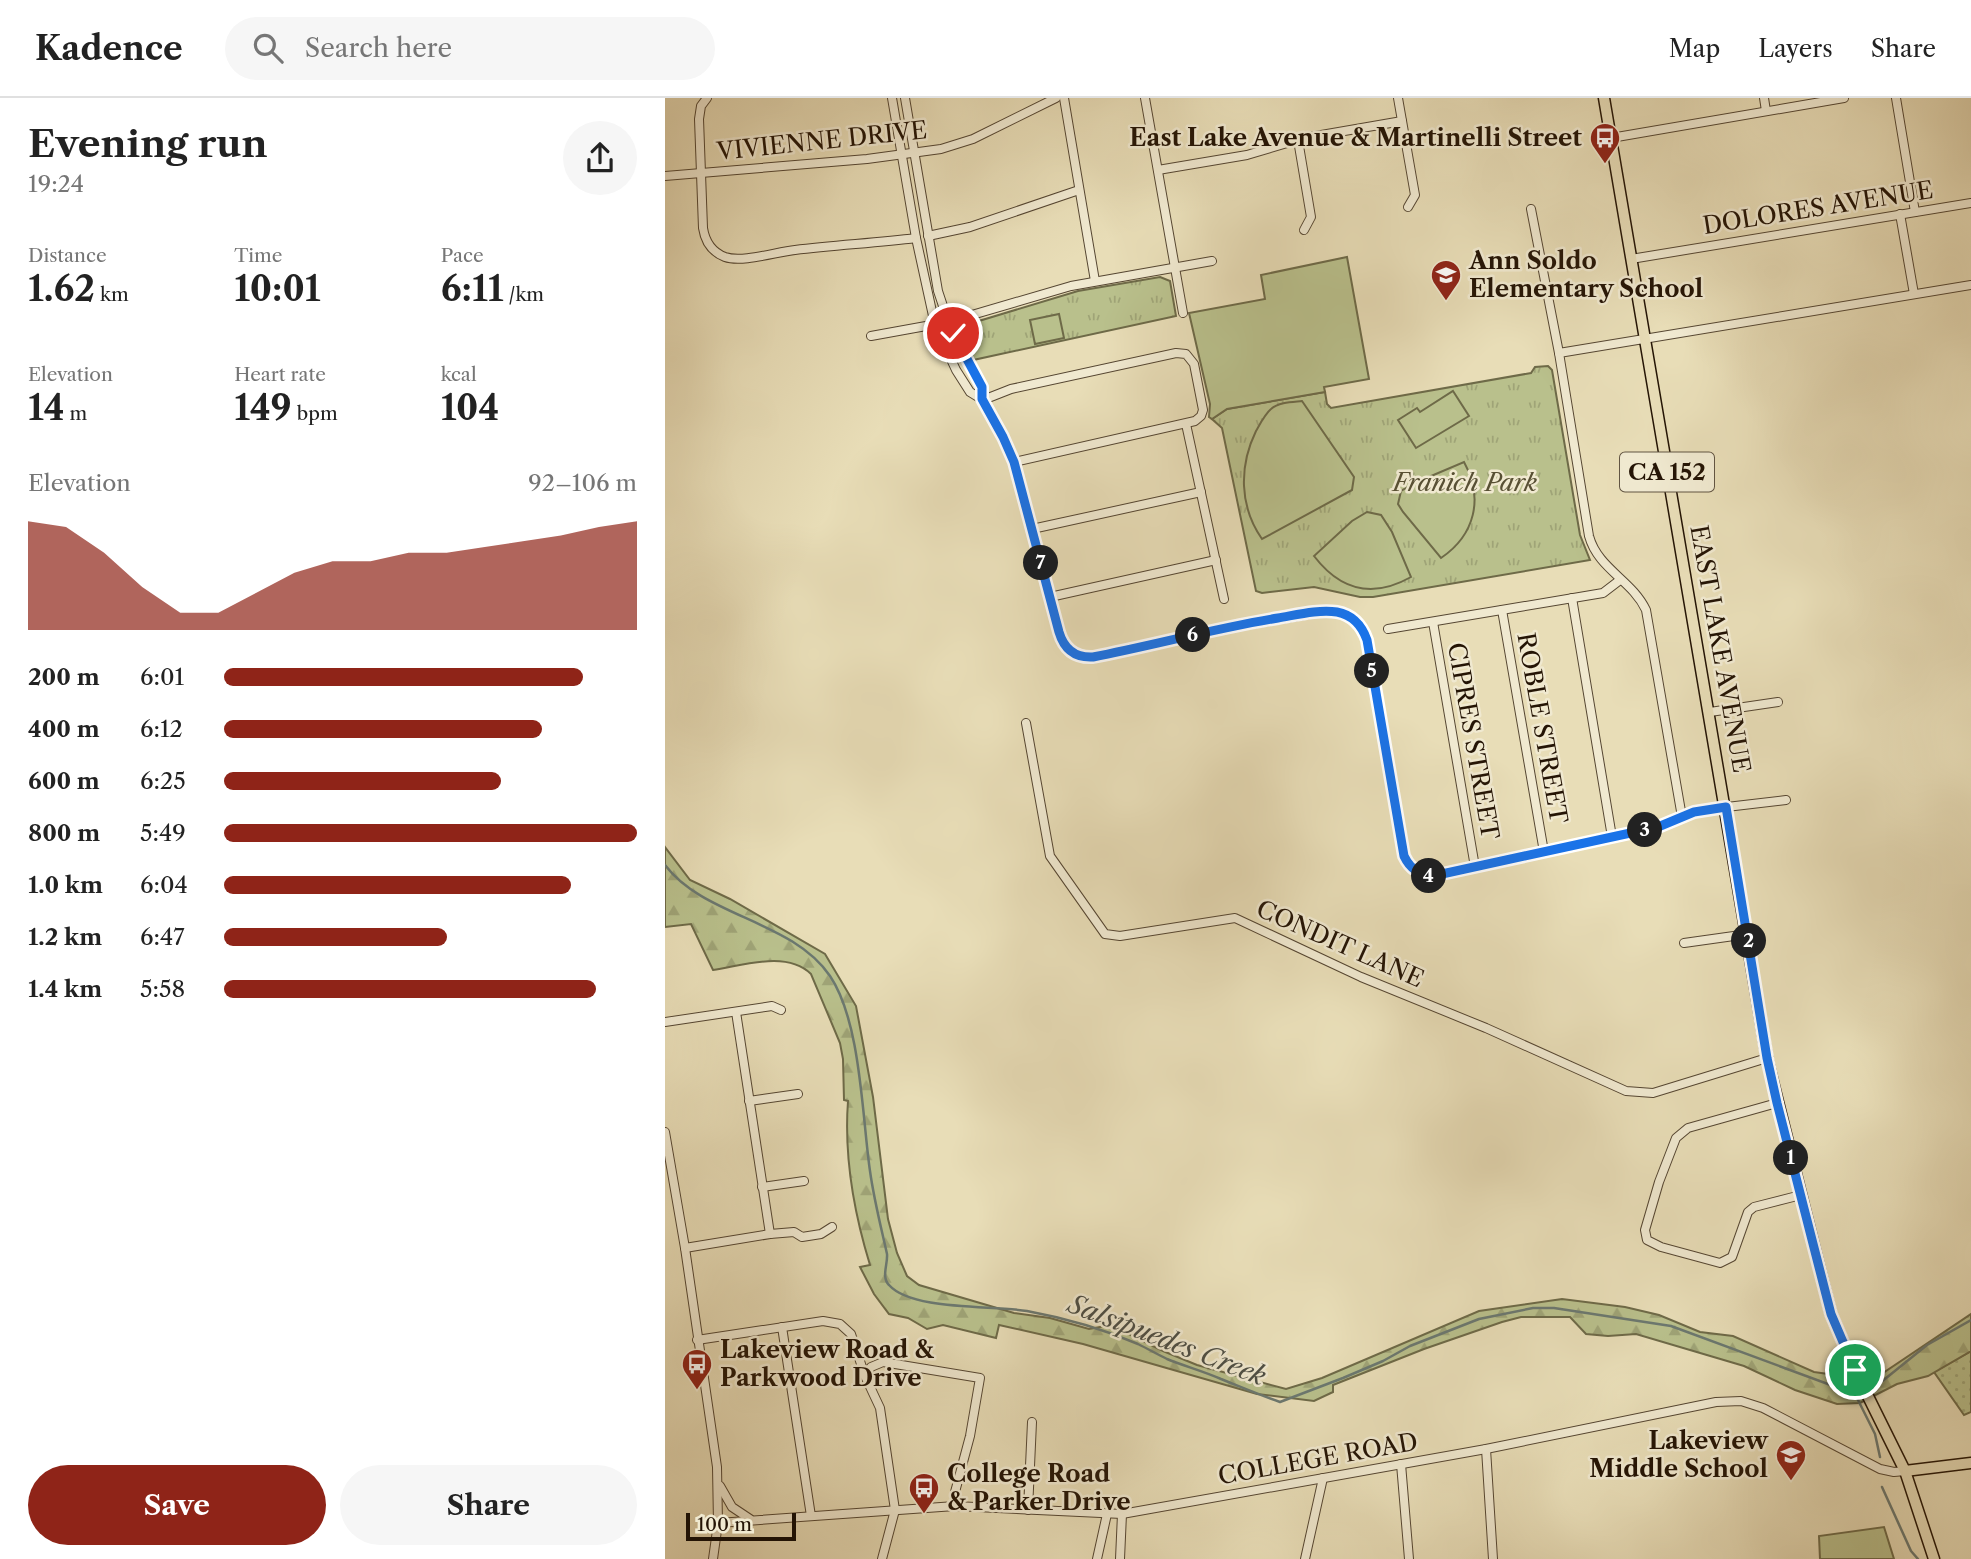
<!DOCTYPE html>
<meta charset="utf-8">
<style>
:root{--surface:#fff;--page:#f6f6f6;--text:#222;--muted:#767676;--line:#e0e0e0;--accent:#8f2418}
body{margin:0;font-family:"Libre Caslon Text",serif;background:var(--page);color:var(--text);height:100vh;display:flex;flex-direction:column;font-size:26px;white-space:nowrap}
*{box-sizing:border-box;margin:0}
p{font-size:23px;color:var(--muted)}
.icon{flex:none;width:38px;height:38px;fill:none;stroke:currentColor;stroke-width:2;stroke-linecap:round;stroke-linejoin:round}
.map{position:relative;flex:1;overflow:hidden}
.details{display:flex;flex-direction:column;background:var(--surface);width:665px}
.details>*{flex:none}
.scale{position:absolute;left:21px;bottom:18px;width:110px;box-sizing:border-box;padding-left:7px;border:4px solid #241405;border-top:0;font-size:19px;line-height:24px;white-space:nowrap;color:#241405;-webkit-text-stroke:5px #f0e9d0;paint-order:stroke}
.pin{position:absolute;display:grid;place-items:center;width:60px;height:60px;color:#fff;margin:-30px;border:4px solid #fff;border-radius:50%;box-shadow:0 2px 7px #0007}
.km{position:absolute;width:35px;height:35px;margin:-18px;border-radius:50%;background:#222;color:#fff;font-size:19px;line-height:35px;text-align:center}
.round{display:grid;place-items:center;flex:none;width:74px;height:74px;border-radius:37px;background:var(--page)}
.overview{display:flex;align-items:center;justify-content:space-between;height:119px;padding:0 28px}
h1{font-size:38px;font-weight:800;line-height:52px}
.metrics{display:grid;grid-template-columns:repeat(3,1fr);gap:10px;height:119px;padding:7px 28px}
.metrics div{display:grid;align-content:center}
.metrics b{font-size:35px;font-weight:800}
.metrics small{font-size:19px;font-weight:400}
.metrics p{font-size:19px}
.chart{height:196px;padding:14px 28px}
.chart p{display:flex;justify-content:space-between}
.chart svg{width:100%;height:126px;margin-top:7px;fill:var(--accent);opacity:.7}
.cta{display:flex;gap:14px;margin-top:auto;padding:14px 28px}
.cta a{flex:1;height:80px;border-radius:42px;background:var(--accent);color:#fff;font-size:28px;font-weight:800;line-height:80px;text-align:center}
.cta a+a{background:var(--page);color:var(--text)}
ul{padding:0 28px;list-style:none;font-size:23px}
li{display:grid;grid-template-columns:112px 84px 1fr;align-items:center;height:52px}
li i{height:18px;border-radius:9px;background:var(--accent)}
header{display:flex;align-items:center;gap:42px;box-sizing:border-box;height:98px;padding:0 35px;background:var(--surface);border-bottom:2px solid var(--line)}
header strong{font-size:33px}
nav{display:flex;gap:38px;margin-inline-start:auto;font-size:24px}
.search{width:490px;height:63px;background:var(--page);display:flex;align-items:center;gap:18px;box-sizing:border-box;padding:0 24px;border-radius:38px;color:var(--muted);font-size:26px}
main{display:flex;flex:1;min-height:0}
.map>svg:first-child{display:block}
</style>
<header>
<strong>Kadence</strong>
<div class="search"><svg class="icon" aria-label="search" viewBox="0 0 24 24"><circle cx="10" cy="10" r="6"/><path d="M15 15l6 6"/></svg>Search here</div>
<nav><a>Map</a><a>Layers</a><a>Share</a></nav>
</header>
<main>
<section class="details">
<div class="overview"><div><h1>Evening run</h1><p>19:24</p></div><a class="round"><svg class="icon" aria-label="share" viewBox="0 0 24 24"><path d="M12 15V3M7 8l5-5 5 5M5 13v7h14v-7"/></svg></a></div>
<div class="metrics">
<div><p>Distance</p><b>1.62<small> km</small></b></div>
<div><p>Time</p><b>10:01</b></div>
<div><p>Pace</p><b>6:11<small> /km</small></b></div>
</div>
<div class="metrics">
<div><p>Elevation</p><b>14<small> m</small></b></div>
<div><p>Heart rate</p><b>149<small> bpm</small></b></div>
<div><p>kcal</p><b>104</b></div>
</div>
<div class="chart"><p><span>Elevation</span>92–106 m</p>
<svg viewBox="0 0 160 44" preserveAspectRatio="none"><path d="M0 44V6L10 8L20 17L30 29L40 38L50 38L60 31L70 24L80 20L90 20L100 17L110 17L120 15L130 13L140 11L150 8L160 6V44z"/></svg>
</div>
<ul>
<li><b>200 m</b>6:01<i style="width:87%"></i></li>
<li><b>400 m</b>6:12<i style="width:77%"></i></li>
<li><b>600 m</b>6:25<i style="width:67%"></i></li>
<li><b>800 m</b>5:49<i style="width:100%"></i></li>
<li><b>1.0 km</b>6:04<i style="width:84%"></i></li>
<li><b>1.2 km</b>6:47<i style="width:54%"></i></li>
<li><b>1.4 km</b>5:58<i style="width:90%"></i></li>
</ul>
<div class="cta"><a>Save</a><a>Share</a></div>
</section>
<div class="map">
<svg width="1306" height="1461" viewBox="0 0 1306 1461">
<defs>
<pattern id="grass-dots" width="8" height="8" patternUnits="userSpaceOnUse" patternTransform="scale(1.75)"><rect width="8" height="8" fill="#b9c08c"/><path d="M2 2h.1M6 6h.1" fill="none" stroke="#9fa477" stroke-width="1.8" stroke-linecap="round"/></pattern>
<pattern id="forest-firs" width="22" height="20" patternUnits="userSpaceOnUse" patternTransform="scale(1.75)"><rect width="22" height="20" fill="#b9c08c"/><path d="M5 1l3.5 6h-7zM16 11l3.5 6h-7z" fill="#9fa477"/></pattern>
<pattern id="park-tufts" width="24" height="20" patternUnits="userSpaceOnUse" patternTransform="scale(1.75)"><rect width="24" height="20" fill="#b9c08c"/><path d="M3 7l-1-3M5 7V3M7 7l1-3M15 17l-1-3M17 17v-4M19 17l1-3" fill="none" stroke="#9fa477"/></pattern>
</defs>
<rect width="100%" height="100%" fill="#e8ddb7"/>
<filter id="stains"><feTurbulence type="fractalNoise" baseFrequency=".00286" numOctaves="4"/><feColorMatrix values="0 0 0 0 .2 0 0 0 0 .09 0 0 0 0 .02 0 0 0 .5 -.17"/></filter>
<radialGradient id="worn" r=".72"><stop offset=".6" stop-color="#630" stop-opacity="0"/><stop offset="1" stop-color="#630" stop-opacity=".3"/></radialGradient>
<!-- grass -->
<polygon fill="url(#grass-dots)" stroke="#6e6a48" stroke-width="2" points="1306,1253 1306,1314 1299,1317 1269,1274"/>
<!-- forest -->
<path fill="url(#forest-firs)" stroke="#6e6a48" stroke-width="2" d="M0 749 25 782 65 801 160 856 191 908 208 999 223 1121 232 1155 242 1178 254 1187 349 1215 385 1220 424 1231 446 1227 498 1253 532 1267 621 1291 657 1280 814 1213 897 1201 960 1209 994 1217 1035 1234 1068 1238 1149 1274 1199 1281H1209L1306 1216V1253L1263 1278 1232 1286 1195 1305 1172 1306 1130 1292 1079 1268 971 1236 943 1238 921 1236 905 1219H856L837 1224 759 1251 668 1287V1294L649 1303 592 1296 418 1246 334 1227 331 1240 278 1227 262 1231 243 1220 224 1216 209 1196 195 1169 205 1167C189 1115 179 1057 183 1003L179 1002 178 961 175 945 146 876C121 852 77 868 48 872L26 826 0 829Z"/>
<!-- park -->
<g fill="url(#park-tufts)" stroke="#6e6a48" stroke-width="2">
<polygon points="495,179 505,183 511,218 308,262 297,243 296,233 304,226 413,193"/>
<polygon points="883,268 887,272 915,437 925,462 708,499 695,499 649,489 597,495 591,493 557,330 547,321 562,311 660,294 662,306 666,310 866,275 870,269"/>
</g>
<!-- pitch -->
<g fill="#b9c08c" stroke="#6e6a48" stroke-width="2">
<polygon points="682,159 704,281 659,289 660,294 562,311 547,321 544,319 545,306 524,215 600,201 596,177"/>
<polygon points="394,216 399,240 370,246 365,222"/>
<polygon points="788,293 804,318 751,350 733,322 752,310 755,314"/>
<path d="M637 303 689 379 687 392 597 441C574 408 574 368 591 333 595 326 600 316 606 311 614 304 628 304 637 303Z"/>
<path d="M799 364C819 400 810 437 776 460L738 414 733 406 736 393 752 384Z"/>
<path d="M702 414 716 417 727 434 746 479C707 501 675 492 649 458L687 423Z"/>
<polygon points="1219,1429 1229,1461 1155,1461 1154,1438"/>
</g>
<g fill="none" stroke-linecap="round" stroke-linejoin="round">
<!-- stream -->
<g stroke="#6b7870" stroke-width="2.5">
<path d="M0 767C39 819 127 822 165 878 196 924 197 1018 205 1073 209 1102 216 1129 222 1156 223 1166 216 1179 224 1187 247 1213 328 1207 362 1213 400 1220 438 1231 473 1246 483 1251 492 1256 502 1261 519 1268 538 1273 556 1281 576 1289 595 1297 615 1304L678 1280 718 1263 745 1248 814 1221 868 1210H889L1006 1228 1190 1296 1210 1336 1215 1359"/>
<polyline points="1204,1290 1215,1285 1262,1247 1306,1222"/>
<polyline points="1217,1389 1246,1453 1253,1461"/>
</g>
<!-- minor casing -->
<g stroke="#554632" stroke-width="10">
<g id="minor">
<path d="M42 0 36 8 34 21 38 130C40 143 47 154 60 159 77 165 111 154 130 152 170 147 211 145 251 140"/>
<path d="M227 0 251 140 270 227 291 272 305 294 318 302 343 349 353 379 394 534C399 551 410 560 428 559L556 531 656 514C678 511 694 521 702 542L739 758C747 775 760 779 777 776L993 729 1036 712 1121 702"/>
<polyline points="240,0 273,193 285,229 317,289 317,301"/>
<polyline points="399,0 430,183"/>
<polyline points="480,0 518,215"/>
<polyline points="733,0 750,97 743,109"/>
<polyline points="1099,0 1101,13"/>
<polyline points="1231,0 1250,114"/>
<polyline points="946,40 1179,0"/>
<polyline points="633,42 646,119 639,132"/>
<polyline points="493,72 582,57 639,40 737,23"/>
<polyline points="0,78 202,61 276,51 308,41 391,0"/>
<path d="M866 111 894 255 924 438C933 471 967 482 981 512L1017 719"/>
<polyline points="1235,116 1249,196"/>
<polyline points="263,138 305,129 414,92"/>
<polyline points="966,161 1306,105"/>
<polyline points="206,238 283,224 406,188 547,163"/>
<polyline points="894,255 1306,187"/>
<polyline points="318,302 346,291 511,255 521,256 529,266 538,312 536,318 530,323 349,364"/>
<polyline points="521,326 559,501"/>
<polyline points="367,431 536,394"/>
<polyline points="385,499 551,462"/>
<polyline points="907,500 947,739"/>
<polyline points="837,512 879,754"/>
<polyline points="768,524 810,769"/>
<polyline points="723,531 938,495 955,482"/>
<polyline points="1045,614 1113,604"/>
<polyline points="361,625 385,758 440,836 455,838 570,820 696,879 821,930 961,993 988,995 1102,960"/>
<polyline points="1019,845 1083,836"/>
<polyline points="71,914 105,1136"/>
<polyline points="0,924 107,908 116,912"/>
<polyline points="84,1003 133,996"/>
<polyline points="1112,1005 1023,1030 1011,1040 994,1084 980,1132 982,1142 996,1149 1055,1165 1067,1159 1083,1114 1089,1109 1136,1097"/>
<polyline points="0,1034 20,1150 52,1369 53,1425 48,1461"/>
<polyline points="97,1089 139,1083"/>
<polyline points="20,1150 105,1136 129,1134 137,1139 156,1136 167,1129"/>
<polyline points="117,1229 146,1418"/>
<polyline points="32,1242 158,1223 175,1226 186,1236 200,1278 215,1310 230,1412 217,1461"/>
<polyline points="200,1278 206,1269 218,1264 315,1280 305,1338 290,1394 290,1408"/>
<polyline points="821,1351 828,1461"/>
<polyline points="736,1366 744,1461"/>
<polyline points="55,1388 67,1409 85,1421"/>
<polyline points="363,1412 367,1324"/>
<polyline points="53,1425 290,1408 457,1416 821,1351 1051,1304 1076,1303 1098,1310 1215,1371 1229,1374 1240,1373"/>
<polyline points="432,1461 442,1416"/>
<polyline points="455,1461 457,1416"/>
<polyline points="640,1461 658,1380"/>
</g>
</g>
<!-- major casing -->
<g stroke="#241405" stroke-width="13">
<g id="major">
<polyline points="939,0 1102,960 1166,1216 1190,1272 1240,1373 1269,1461"/>
<polyline points="1240,1373 1306,1365"/>
</g>
</g>
<!-- minor -->
<use href="#minor" stroke="#f0e9d0" stroke-width="8"/>
<!-- major -->
<use href="#major" stroke="#e8ddb7" stroke-width="10"/>
</g>
<g fill="none" stroke-linecap="round" stroke-linejoin="round">
<!-- route casing -->
<g stroke="#fff" stroke-width="14">
<path id="route" d="M288 235 317 289V301L338 339 349 364 394 534C399 551 410 560 428 559 490 547 551 530 613 520 631 517 654 511 672 514 688 517 697 528 702 542L739 758C747 775 760 779 777 776L993 729 1029 714 1061 709 1102 960 1112 1005 1166 1216 1190 1272"/>
</g>
<!-- route -->
<use href="#route" stroke="#1a73e8" stroke-width="9"/>
</g>
<!-- icons -->
<defs>
<g id="bus-pin" transform="scale(1.575)"><path d="M0 17L-7.5 6A9.5 9.5 0 1 1 7.5 6Z" fill="#8f2418" stroke="#f0e9d0"/><path d="M-5-6H5V4H4V6H2V4H-2V6H-4V4H-5ZM-3.5-4V0h7V-4ZM-3.5 1.2v1.5H-2V1.2ZM2 1.2v1.5H3.5V1.2Z" fill="#fff"/></g>
<g id="school-pin" transform="scale(1.575)"><path d="M0 17L-7.5 6A9.5 9.5 0 1 1 7.5 6Z" fill="#8f2418" stroke="#f0e9d0"/><path d="M0-5L7-2L0 1L-7-2ZM-4 1L0 2.5L4 1V4Q0 6-4 4Z" fill="#fff"/></g>
</defs>
<g fill-rule="evenodd">
<use href="#bus-pin" x="940" y="40"/>
<use href="#school-pin" x="781" y="177"/>
<use href="#bus-pin" x="32" y="1266"/>
<use href="#school-pin" x="1126" y="1357"/>
<use href="#bus-pin" x="259" y="1390"/>
</g>
<g text-anchor="middle" stroke-width="5" stroke-linejoin="round" paint-order="stroke">
<!-- shield labels -->
<rect fill="#f0e9d0" stroke="#615442" stroke-width="2" x="955" y="354.5" width="94" height="39" rx="5"/>
<g font-size="23" font-weight="bold" fill="#241405">
<text x="1002" y="382">CA 152</text>
</g>
<!-- poi labels -->
<g font-size="24" font-weight="bold" fill="#241405" stroke="#f0e9d0" text-anchor="start">
<text x="917" y="48" text-anchor="end">East Lake Avenue &amp; Martinelli Street</text>
<text x="804" y="171">Ann Soldo<tspan x="804" dy="28">Elementary School</tspan></text>
<text x="55" y="1260">Lakeview Road &amp;<tspan x="55" dy="28">Parkwood Drive</tspan></text>
<text x="1103" y="1351" text-anchor="end">Lakeview<tspan x="1103" dy="28">Middle School</tspan></text>
<text x="282" y="1384">College Road<tspan x="282" dy="28">&amp; Parker Drive</tspan></text>
</g>
<!-- street labels -->
<g font-size="24" fill="#241405" stroke="#f0e9d0">
<text transform="translate(157 43) rotate(-6)" y="8">VIVIENNE DRIVE</text>
<text transform="translate(1153 110) rotate(-9)" y="8">DOLORES AVENUE</text>
<text transform="translate(1055 551) rotate(80)" y="8">EAST LAKE AVENUE</text>
<text transform="translate(877 630) rotate(80)" y="8">ROBLE STREET</text>
<text transform="translate(808 643) rotate(80)" y="8">CIPRES STREET</text>
<text transform="translate(675 846) rotate(24)" y="8">CONDIT LANE</text>
<text transform="translate(653 1361) rotate(-10)" y="8">COLLEGE ROAD</text>
</g>
<!-- park labels -->
<g font-size="24" font-style="italic" fill="#585034" stroke="#f0e9d0">
<text x="800" y="393">Franich Park</text>
</g>
<!-- water labels -->
<g font-size="26" font-style="italic" fill="#4d4e44" stroke="#f0e9d0">
<text transform="translate(502 1242) rotate(21)" y="9">Salsipuedes Creek</text>
</g>
</g>
<rect width="100%" height="100%" filter="url(#stains)"/>
<rect width="100%" height="100%" fill="url(#worn)"/>
</svg>
<div class="scale">100 m</div>
<div class="pin" style="left:1190px;top:1272px;background:#1e9e55"><svg class="icon" aria-label="arrive" viewBox="0 0 24 24"><path d="M6 21V4h12l-3 4 3 4H6"/></svg></div>
<div class="pin" style="left:288px;top:235px;background:#d93025"><svg class="icon" aria-label="check" viewBox="0 0 24 24"><path d="M5 12l5 5 9-10"/></svg></div>
<b class="km" style="left:1126px;top:1060px">1</b>
<b class="km" style="left:1084px;top:843px">2</b>
<b class="km" style="left:980px;top:732px">3</b>
<b class="km" style="left:764px;top:778px">4</b>
<b class="km" style="left:707px;top:573px">5</b>
<b class="km" style="left:528px;top:537px">6</b>
<b class="km" style="left:376px;top:465px">7</b>
</div>
</main>
